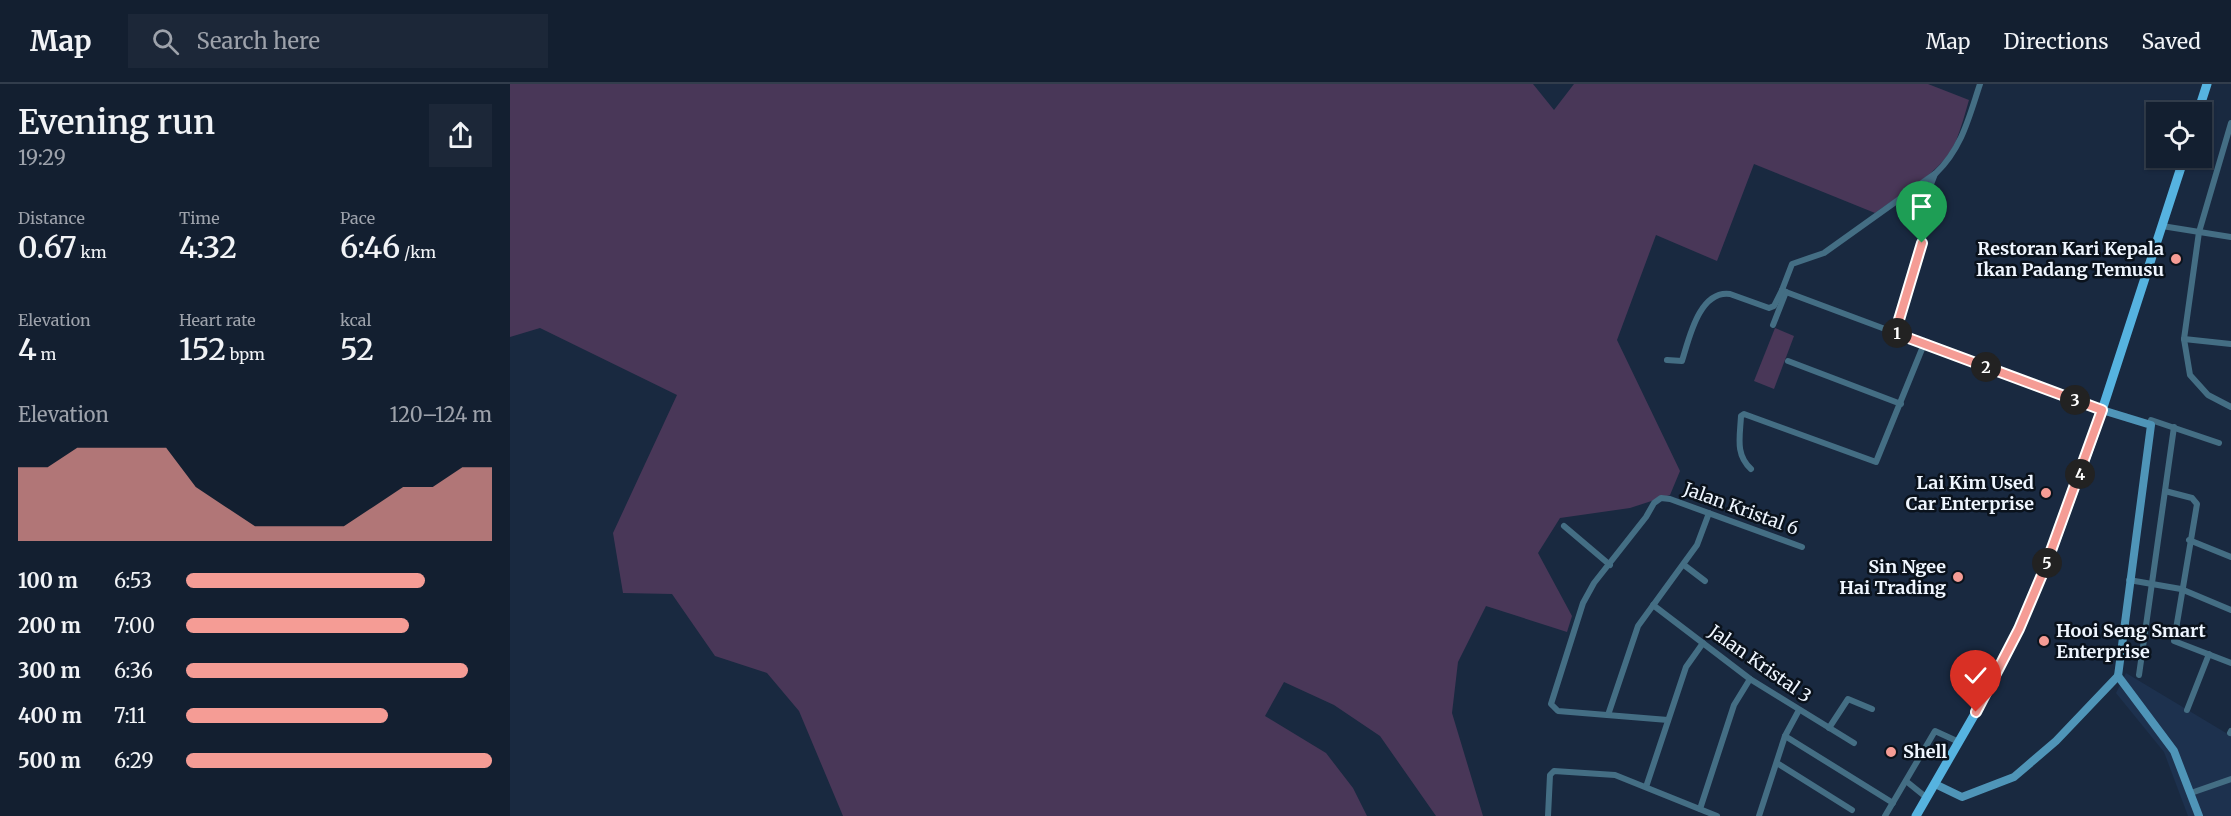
<!DOCTYPE html>
<meta charset="utf-8">
<style>
:root{--surface:#131f30;--page:#1c2738;--text:#f1f3f6;--muted:#9da2ab;--line:#323d4c;--accent:#f59c95}
body{margin:0;font-family:Merriweather,serif;background:var(--page);color:var(--text);height:100vh;display:flex;flex-direction:column;font-size:22px;white-space:nowrap}
*{box-sizing:border-box;margin:0}
p{font-size:20px;color:var(--muted)}
.icon{flex:none;width:33px;height:33px;fill:none;stroke:currentColor;stroke-width:2;stroke-linecap:round;stroke-linejoin:round}
.map{position:relative;flex:1;overflow:hidden}
.drawer{display:flex;flex-direction:column;background:var(--surface);width:510px}
.drawer>*{flex:none}
.tools{position:absolute;left:1636px;top:18px;display:grid;gap:12px}
.tools a{display:grid;place-items:center;width:66px;height:66px;border-radius:0px;background:var(--surface);box-shadow:0 2px 4px #0004,0 0 0 2px var(--line);font-size:30px}
.pin{position:absolute;display:grid;place-items:center;width:51px;height:51px;color:#fff;margin:-62px -26px;border-radius:50% 50% 50% 0;rotate:-45deg;box-shadow:0 0 6px #0007}
.pin .icon{rotate:45deg}
.km{position:absolute;width:30px;height:30px;margin:-15px;border-radius:50%;background:#222;color:#fff;font-size:16px;line-height:30px;text-align:center}
.round{display:grid;place-items:center;flex:none;width:63px;height:63px;border-radius:0px;background:var(--page)}
.headline{display:flex;align-items:center;justify-content:space-between;height:102px;padding:0 18px}
h1{font-size:33px;font-weight:600;line-height:45px}
.stats{display:grid;grid-template-columns:repeat(3,1fr);gap:9px;height:102px;padding:6px 18px}
.stats div{display:grid;align-content:center}
.stats b{font-size:30px;font-weight:600}
.stats small{font-size:16px;font-weight:400}
.stats p{font-size:16px}
.chart{height:168px;padding:12px 18px}
.chart p{display:flex;justify-content:space-between}
.chart svg{width:100%;height:108px;margin-top:6px;fill:var(--accent);opacity:.7}
ul{padding:0 18px;list-style:none;font-size:20px}
li{display:grid;grid-template-columns:96px 72px 1fr;align-items:center;height:45px}
li i{height:15px;border-radius:8px;background:var(--accent)}
header{display:flex;align-items:center;gap:36px;box-sizing:border-box;height:84px;padding:0 30px;background:var(--surface);border-bottom:2px solid var(--line)}
header strong{font-size:28px}
nav{display:flex;gap:33px;margin-inline-start:auto;font-size:21px}
.search{width:420px;height:54px;background:var(--page);display:flex;align-items:center;gap:15px;box-sizing:border-box;padding:0 21px;border-radius:0px;color:var(--muted);font-size:22px}
main{display:flex;flex:1;min-height:0}
.map>svg:first-child{display:block}
</style>
<header>
<strong>Map</strong>
<div class="search"><svg class="icon" aria-label="search" viewBox="0 0 24 24"><circle cx="10" cy="10" r="6"/><path d="M15 15l6 6"/></svg>Search here</div>
<nav><a>Map</a><a>Directions</a><a>Saved</a></nav>
</header>
<main>
<section class="drawer">
<div class="headline"><div><h1>Evening run</h1><p>19:29</p></div><a class="round"><svg class="icon" aria-label="share" viewBox="0 0 24 24"><path d="M12 15V3M7 8l5-5 5 5M5 13v7h14v-7"/></svg></a></div>
<div class="stats">
<div><p>Distance</p><b>0.67<small> km</small></b></div>
<div><p>Time</p><b>4:32</b></div>
<div><p>Pace</p><b>6:46<small> /km</small></b></div>
</div>
<div class="stats">
<div><p>Elevation</p><b>4<small> m</small></b></div>
<div><p>Heart rate</p><b>152<small> bpm</small></b></div>
<div><p>kcal</p><b>52</b></div>
</div>
<div class="chart"><p><span>Elevation</span>120–124 m</p>
<svg viewBox="0 0 160 44" preserveAspectRatio="none"><path d="M0 44V14L10 14L20 6L30 6L40 6L50 6L60 22L70 30L80 38L90 38L100 38L110 38L120 30L130 22L140 22L150 14L160 14V44z"/></svg>
</div>
<ul>
<li><b>100 m</b>6:53<i style="width:78%"></i></li>
<li><b>200 m</b>7:00<i style="width:73%"></i></li>
<li><b>300 m</b>6:36<i style="width:92%"></i></li>
<li><b>400 m</b>7:11<i style="width:66%"></i></li>
<li><b>500 m</b>6:29<i style="width:100%"></i></li>
</ul>
</section>
<div class="map">
<svg width="1721" height="732" viewBox="0 0 1721 732">
<rect width="100%" height="100%" fill="#192940"/>
<!-- built -->
<polygon fill="#1d314e" points="1616,589 1721,652 1721,732 1678,732 1654,668 1606,609"/>
<!-- green -->
<g fill="#493758">
<path d="M0 0H1023L1044 26 1064 0H1418L1459 16C1455 30 1451 44 1446 57 1432 89 1392 109 1365 129L1244 80 1207 177 1146 151 1107 256 1170 387 1160 411 1120 424 1050 434 1028 469 1062 532 1057 548 976 522 948 578 942 629 973 732H926L870 652 824 621 774 598 755 632 816 669 843 704 857 732H333L289 627 257 589 205 572 162 510 113 509 103 449 167 311 30 244 0 253Z"/>
<polygon points="1265,244 1284,252 1264,305 1244,297"/>
</g>
<g fill="none" stroke-linecap="round" stroke-linejoin="round">
<!-- street -->
<g stroke="#446e84" stroke-width="6">
<polyline points="1721,39 1689,148 1674,255 1680,291 1698,311 1721,323"/>
<polyline points="1652,142 1721,153"/>
<polyline points="1276,208 1592,326"/>
<path d="M1263 241 1276 208 1272 206 1282 180 1314 169 1426 89C1452 64 1459 33 1470 0"/>
<polyline points="1385,249 1411,172 1411,126 1425,90"/>
<polyline points="1674,255 1721,260"/>
<path d="M1157 276 1172 277C1179 255 1189 206 1220 210L1259 224 1264 222 1272 206"/>
<polyline points="1278,277 1391,320"/>
<polyline points="1641,336 1709,359"/>
<path d="M1241 385C1225 370 1230 353 1231 332L1234 330 1366 378 1414 260"/>
<polyline points="1655,407 1682,414 1687,420 1664,557 1721,579"/>
<polyline points="1054,442 1100,481"/>
<polyline points="1679,456 1721,473"/>
<polyline points="1174,481 1195,497"/>
<polyline points="1619,496 1671,505 1721,526"/>
<polyline points="1143,521 1240,595 1344,659"/>
<polyline points="1629,591 1664,343"/>
<polyline points="1677,626 1699,570"/>
<polyline points="1098,631 1128,542 1187,461 1199,429"/>
<polyline points="1158,636 1048,627 1041,620 1073,519 1084,499 1136,433 1144,419 1151,414 1160,415 1292,463"/>
<polyline points="1319,644 1338,615 1362,625"/>
<polyline points="1720,649 1721,647"/>
<polyline points="1275,652 1383,719"/>
<polyline points="1267,679 1342,726"/>
<polyline points="1396,697 1417,714"/>
<polyline points="1136,703 1176,583 1193,559"/>
<polyline points="1681,709 1721,695"/>
<polyline points="1190,725 1224,621 1240,595"/>
<polyline points="1038,732 1040,691 1044,687 1105,691 1207,732"/>
<polyline points="1249,732 1275,652 1289,626"/>
<polyline points="1375,732 1425,647 1449,658"/>
</g>
<!-- secondary -->
<g stroke="#4f95b8" stroke-width="8">
<polyline points="1592,326 1641,341 1608,592"/>
<polyline points="1608,592 1664,667 1689,732"/>
<polyline points="1425,700 1452,713 1504,693 1546,657 1608,592"/>
</g>
<!-- primary -->
<g stroke="#56b3e0" stroke-width="9">
<polyline points="1688,28 1697,0"/>
<polyline points="1406,732 1466,628 1509,545 1535,486 1583,354 1674,74"/>
</g>
</g>
<g fill="none" stroke-linecap="round" stroke-linejoin="round">
<!-- route casing -->
<g stroke="#fff" stroke-width="12">
<polyline id="route" points="1412,159 1385,249 1592,326 1534,486 1509,545 1466,628"/>
</g>
<!-- route -->
<use href="#route" stroke="#f59c95" stroke-width="8"/>
</g>
<!-- markers -->
<g fill="#f59c95" stroke="#0a121c" stroke-width="2">
<circle cx="1666" cy="175" r="6"/>
<circle cx="1536" cy="409" r="6"/>
<circle cx="1448" cy="493" r="6"/>
<circle cx="1534" cy="557" r="6"/>
<circle cx="1381" cy="668" r="6"/>
</g>
<g text-anchor="middle" stroke-width="5" stroke-linejoin="round" paint-order="stroke">
<!-- poi labels -->
<g font-size="18" font-weight="bold" fill="#eff6ff" stroke="#0a121c" text-anchor="end">
<text x="1654" y="171">Restoran Kari Kepala<tspan x="1654" dy="21">Ikan Padang Temusu</tspan></text>
<text x="1524" y="405">Lai Kim Used<tspan x="1524" dy="21">Car Enterprise</tspan></text>
<text x="1436" y="489">Sin Ngee<tspan x="1436" dy="21">Hai Trading</tspan></text>
<text x="1546" y="553" text-anchor="start">Hooi Seng Smart<tspan x="1546" dy="21">Enterprise</tspan></text>
<text x="1393" y="674" text-anchor="start">Shell</text>
</g>
<!-- street labels -->
<g font-size="18" fill="#eff6ff" stroke="#0a121c">
<text transform="translate(1231 425) rotate(20)" y="6">Jalan Kristal 6</text>
<text transform="translate(1250 580) rotate(35)" y="6">Jalan Kristal 3</text>
</g>
</g>
</svg>
<div class="tools">
<a><svg class="icon" aria-label="locate" viewBox="0 0 24 24"><circle cx="12" cy="12" r="6"/><path d="M12 2v4M12 18v4M2 12h4M18 12h4"/></svg></a>
</div>
<div class="pin" style="left:1412px;top:159px;background:#1e9e55"><svg class="icon" aria-label="arrive" viewBox="0 0 24 24"><path d="M6 21V4h12l-3 4 3 4H6"/></svg></div>
<div class="pin" style="left:1466px;top:628px;background:#d93025"><svg class="icon" aria-label="check" viewBox="0 0 24 24"><path d="M5 12l5 5 9-10"/></svg></div>
<b class="km" style="left:1387px;top:249px">1</b>
<b class="km" style="left:1476px;top:283px">2</b>
<b class="km" style="left:1565px;top:316px">3</b>
<b class="km" style="left:1570px;top:390px">4</b>
<b class="km" style="left:1537px;top:479px">5</b>
</div>
</main>
